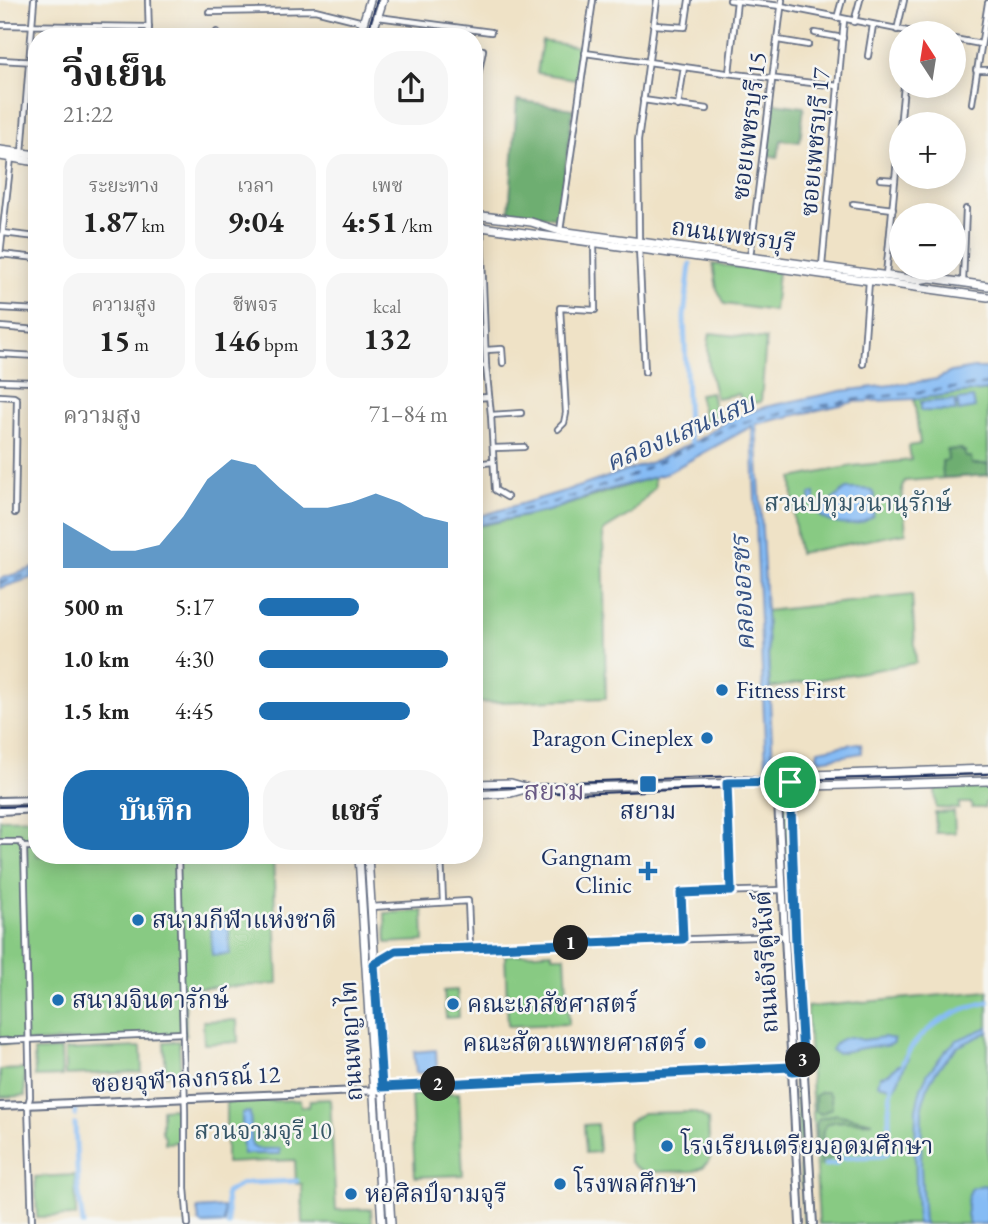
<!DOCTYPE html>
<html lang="th">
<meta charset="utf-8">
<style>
:root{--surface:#fff;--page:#f6f6f6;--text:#222;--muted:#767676;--accent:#1f6fb2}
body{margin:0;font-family:"EB Garamond","Noto Serif Thai",serif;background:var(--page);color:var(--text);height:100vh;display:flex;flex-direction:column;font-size:26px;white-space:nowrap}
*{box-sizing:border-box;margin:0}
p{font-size:23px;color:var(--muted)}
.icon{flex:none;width:38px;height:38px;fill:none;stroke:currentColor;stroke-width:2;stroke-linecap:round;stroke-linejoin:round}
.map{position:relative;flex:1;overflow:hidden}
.details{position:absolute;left:28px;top:28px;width:455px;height:836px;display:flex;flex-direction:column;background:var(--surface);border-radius:28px;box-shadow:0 4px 18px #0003}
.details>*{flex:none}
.needle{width:46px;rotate:348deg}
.fabs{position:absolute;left:889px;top:21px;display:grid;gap:14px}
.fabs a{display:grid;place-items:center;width:77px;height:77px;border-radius:50%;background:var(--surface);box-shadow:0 4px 18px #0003;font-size:35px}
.pin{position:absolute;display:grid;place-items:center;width:60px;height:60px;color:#fff;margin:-30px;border:4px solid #fff;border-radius:50%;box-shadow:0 2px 7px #0007}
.km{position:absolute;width:35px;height:35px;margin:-18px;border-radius:50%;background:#222;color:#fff;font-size:19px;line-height:35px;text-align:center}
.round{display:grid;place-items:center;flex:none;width:74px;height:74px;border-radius:28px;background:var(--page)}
.overview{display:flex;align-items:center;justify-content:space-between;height:119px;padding:0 35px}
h1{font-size:38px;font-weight:700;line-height:52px}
.stats{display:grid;grid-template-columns:repeat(3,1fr);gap:10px;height:119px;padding:7px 35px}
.stats div{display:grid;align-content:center;border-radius:18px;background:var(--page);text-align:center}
.stats b{font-size:30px;font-weight:700}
.stats small{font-size:19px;font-weight:400}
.stats p{font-size:19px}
.chart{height:196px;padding:14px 35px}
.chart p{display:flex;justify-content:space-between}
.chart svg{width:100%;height:126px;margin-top:7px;fill:var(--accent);opacity:.7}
.cta{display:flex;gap:14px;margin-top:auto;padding:14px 35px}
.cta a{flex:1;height:80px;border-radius:28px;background:var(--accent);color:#fff;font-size:28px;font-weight:700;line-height:80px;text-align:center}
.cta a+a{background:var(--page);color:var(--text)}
ul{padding:0 35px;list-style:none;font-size:23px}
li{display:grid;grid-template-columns:112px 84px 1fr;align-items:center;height:52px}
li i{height:18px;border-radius:9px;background:var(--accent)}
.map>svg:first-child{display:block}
</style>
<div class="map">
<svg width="988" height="1224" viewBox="0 0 988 1224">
<rect width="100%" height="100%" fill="#f6f6f2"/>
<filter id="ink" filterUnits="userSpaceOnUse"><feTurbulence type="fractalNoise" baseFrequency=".0143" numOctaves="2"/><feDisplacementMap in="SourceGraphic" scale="14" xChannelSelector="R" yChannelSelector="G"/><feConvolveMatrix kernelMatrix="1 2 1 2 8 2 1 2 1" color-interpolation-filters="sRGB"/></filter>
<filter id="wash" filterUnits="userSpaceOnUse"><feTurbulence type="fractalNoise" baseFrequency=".00686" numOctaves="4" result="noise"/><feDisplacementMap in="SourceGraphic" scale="28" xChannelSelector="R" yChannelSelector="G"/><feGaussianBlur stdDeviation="1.57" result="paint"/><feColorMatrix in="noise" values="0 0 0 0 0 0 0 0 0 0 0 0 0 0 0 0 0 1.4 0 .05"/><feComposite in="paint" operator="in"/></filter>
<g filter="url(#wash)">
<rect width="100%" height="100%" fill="#efe2c6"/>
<!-- green -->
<g fill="#88ca83" stroke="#527c70" stroke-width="2">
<polygon points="542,41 581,47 576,79 537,73"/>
<polygon points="713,264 778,272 774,311 725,304 717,289"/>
<path d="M710 333 766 339 761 402 742 404 739 394 716 398C710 376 705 356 710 333Z"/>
<polygon points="988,390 988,475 905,481 902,487 906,533 799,553 794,520 792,478 852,466 911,460 909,446 920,444 914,399"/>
<polygon points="711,392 716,419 704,421 699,394"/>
<polygon points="654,477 655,487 632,513 603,531 606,698 474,703 474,527 545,512"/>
<polygon points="912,595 916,663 770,688 766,611"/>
<polygon points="988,785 988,802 985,803 985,808 972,808 971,803 959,803 959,809 936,808 935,787"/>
<polygon points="789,797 791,880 790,882 787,881 784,798"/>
<polygon points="954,812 955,833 936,833 935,813"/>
<polygon points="37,818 37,856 273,856 278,984 185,989 186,1036 0,1044 0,819"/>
<polygon points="786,895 788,895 789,896 795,984 792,992 790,991"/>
<polygon points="423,911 424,941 386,943 385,913"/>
<polygon points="552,952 552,956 565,956 569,1024 508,1026 505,955"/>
<polygon points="457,990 459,1017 446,1018 444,991"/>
<polygon points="988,991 988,1224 819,1224 807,1007"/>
<polygon points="237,1020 238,1042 204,1044 203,1021"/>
<polygon points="179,1041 181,1075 166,1075 164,1042"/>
<polygon points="141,1047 142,1072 65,1075 65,1050"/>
<polygon points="61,1050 62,1076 35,1077 34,1051"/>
<polygon points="24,1069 25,1096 0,1097 0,1070"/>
<polygon points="795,1080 800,1080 809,1220 808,1224 804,1224"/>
<polygon points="459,1093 463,1175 415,1177 411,1095"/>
<polygon points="330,1099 336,1210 371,1209 372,1224 303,1224 302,1184 296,1184 295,1160 226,1163 226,1102 300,1100 301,1106 309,1107 310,1100"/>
<polygon points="174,1108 175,1111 178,1111 179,1142 165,1143 165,1137 162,1132 162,1109"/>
<polygon points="692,1112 701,1115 708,1120 710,1160 703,1167 694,1171 645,1172 635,1167 629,1161 628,1122 643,1113"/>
<polygon points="597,1124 599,1152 586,1153 584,1125"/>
<polygon points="75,1175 76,1216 37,1217 35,1177"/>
</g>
<!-- forest -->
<g fill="#6eae71" stroke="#446e68" stroke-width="2">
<polygon points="517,100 573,109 559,218 509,213"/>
<polygon points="774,103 804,107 800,142 781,140 778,157 766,155"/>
<polygon points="962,449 962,451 965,451 965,457 971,457 972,464 988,464 988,475 943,478 942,461 948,460 947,450"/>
<polygon points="821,1092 828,1092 831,1096 832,1108 821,1114 815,1111 815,1096"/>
<path d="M836 1114 873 1122C854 1125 814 1109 824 1146L828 1147 834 1155 822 1165H820L815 1126 819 1119Z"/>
</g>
<!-- water -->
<g fill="#86bcf5" stroke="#5076aa" stroke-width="2">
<polygon points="974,368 988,368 988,390 914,399 854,402 756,424 764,568 773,766 766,767 752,426 665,474 604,491 548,511 474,526 474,518 581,486 652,462 694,442 734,417 765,407 841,391 925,381 937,379 951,372"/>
<polygon points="973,398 975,408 959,411 958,405 955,406 956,411 921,411 921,402 954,400 955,404 958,404 957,400"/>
<path d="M846 489C873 489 878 486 873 516 853 533 810 524 810 494L815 493V501L819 506 826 505Z"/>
<polygon points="37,567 37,576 0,588 0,579"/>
<polygon points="858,743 861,744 862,753 820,760 817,756 818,750"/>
<polygon points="228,917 230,954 212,955 211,918"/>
<polygon points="988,1027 988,1032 957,1047 937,1070 929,1084 922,1105 921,1168 924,1224 917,1224 915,1143 916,1109 921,1088 928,1073 946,1050 957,1040"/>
<path d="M850 1037 863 1040 884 1037 894 1039V1043L887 1046 868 1047 837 1053 831 1050C835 1042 841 1038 850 1037Z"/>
<polygon points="436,1050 437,1072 416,1073 414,1052"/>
<path d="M904 1056 908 1058 895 1088 878 1084 880 1076C893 1075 891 1067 901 1064Z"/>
<polygon points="250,1112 252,1146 257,1149 280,1149 280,1154 243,1154 242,1113"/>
<path d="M983 1185 988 1187V1224H969C966 1212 965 1199 972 1188Z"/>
<polygon points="224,1207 224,1223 202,1224 199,1221 197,1209"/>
</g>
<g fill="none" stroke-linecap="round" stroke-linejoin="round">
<!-- canal -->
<g stroke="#86bcf5" stroke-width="5">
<polyline points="690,264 684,317 688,429 693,449"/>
<path d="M903 1062C919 1028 953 1010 988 1002"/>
<polyline points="75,1110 75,1115"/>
<polyline points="75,1124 78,1188 83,1224"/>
<polyline points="825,1165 836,1164 839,1158 882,1156 887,1154 889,1149 889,1110 892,1084"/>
<polyline points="228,1224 226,1193 242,1184 250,1183 297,1181"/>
</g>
<!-- ferry -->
<g stroke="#365284" stroke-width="2" stroke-dasharray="9 7" stroke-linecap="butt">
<polyline points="474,522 558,501 627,478 733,425 768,416 852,400 988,384"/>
<polyline points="0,583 37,572"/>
</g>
</g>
</g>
<g filter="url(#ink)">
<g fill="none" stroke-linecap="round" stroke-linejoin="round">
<!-- minor casing -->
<g stroke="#656e82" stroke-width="8">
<g id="minor">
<polyline points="148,0 149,37"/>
<polyline points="730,0 781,6 917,33"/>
<polyline points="209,12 315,10 363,22"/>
<polyline points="378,17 491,32"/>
<polyline points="837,18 842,0"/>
<polyline points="854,22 860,0"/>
<polyline points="0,25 149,27"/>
<polyline points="654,25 685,27 689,0"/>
<polyline points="897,30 904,0"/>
<polyline points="815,33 843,38"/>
<polyline points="217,37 217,32"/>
<polyline points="954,39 981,44"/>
<polyline points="778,40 808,45"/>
<polyline points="585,53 726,73 838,86"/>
<polyline points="868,56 873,25"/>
<polyline points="0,60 37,62"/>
<polyline points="976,70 988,70"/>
<polyline points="729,73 737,1"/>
<polyline points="474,96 483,50"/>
<polyline points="643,100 707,109"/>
<polyline points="972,103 988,3"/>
<polyline points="678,106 684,67"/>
<polyline points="22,153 34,0"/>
<polyline points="880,179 895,180"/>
<polyline points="474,187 477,215"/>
<polyline points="853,204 893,209"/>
<polyline points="481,228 486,366 491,415 495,490 507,497"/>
<polyline points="560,231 593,0"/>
<polyline points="3,233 37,237"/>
<polyline points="639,241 638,141 657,0"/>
<polyline points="639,248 645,372"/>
<polyline points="0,254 37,258"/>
<polyline points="0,255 11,158"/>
<polyline points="750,257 782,0"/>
<polyline points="822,266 844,20"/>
<polyline points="886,275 904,86"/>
<polyline points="963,282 966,209"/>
<polyline points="0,308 37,310"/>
<polyline points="0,327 37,330"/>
<polyline points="486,350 502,349 503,363"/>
<polyline points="0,354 37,356"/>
<polyline points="863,364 869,281"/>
<polyline points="474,366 486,366"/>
<polyline points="0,381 37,382"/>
<polyline points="0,396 14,397 17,399 15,513"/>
<polyline points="474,398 489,397"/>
<polyline points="491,415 521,413"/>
<polyline points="558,429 564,423 566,413 560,308 595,310 594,243"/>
<polyline points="493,448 524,447"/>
<polyline points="474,464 493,462"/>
<polyline points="727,784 731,891"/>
<polyline points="0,842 20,842 24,847 37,847"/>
<polyline points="24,847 30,1097 28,1105 32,1224"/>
<polyline points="178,856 185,1111 185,1188 188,1224"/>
<polyline points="441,856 443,902"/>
<polyline points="371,907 468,901 470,947"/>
<polyline points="683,939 681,893 782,890"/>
<polyline points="374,964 396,951 504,945 784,936"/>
<polyline points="0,1041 183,1033"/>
<polyline points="383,1087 791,1067"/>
</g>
</g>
<!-- tertiary casing -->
<g stroke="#656e82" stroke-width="10">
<polyline id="tertiary" points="0,1106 383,1090"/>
</g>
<!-- secondary casing -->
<g stroke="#656e82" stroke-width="10">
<g id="secondary">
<polyline points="777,782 800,1224"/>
<polyline points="790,782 796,943 813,1224"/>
<polyline points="0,801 37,800"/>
<polyline points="0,811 37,809"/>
</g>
</g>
<!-- primary casing -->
<g stroke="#656e82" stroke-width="10">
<g id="primary">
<polyline points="359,37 370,0"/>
<polyline points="371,37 383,0"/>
<polyline points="0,150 37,155"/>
<polyline points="0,156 37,162"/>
<polyline points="474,215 531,222 560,231 918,280 930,278 988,286"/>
<polyline points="474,226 988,297"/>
<polyline points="791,782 811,775 988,769"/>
<polyline points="474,784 511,783 529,788"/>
<polyline points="474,795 511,793 529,788 537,788 790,782 812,786 988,781"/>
<polyline points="359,856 382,1224"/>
<polyline points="368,856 391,1224"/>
</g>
</g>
<!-- minor -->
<use href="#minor" stroke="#fff" stroke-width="4.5"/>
<!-- tertiary -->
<use href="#tertiary" stroke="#fff" stroke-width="6"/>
<!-- secondary -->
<use href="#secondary" stroke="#fff" stroke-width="6"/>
<!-- primary -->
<use href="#primary" stroke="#fff" stroke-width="7"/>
<!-- rail -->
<g stroke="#1b2f5e" stroke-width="2">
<polyline points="366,37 377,0"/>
<polyline points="474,788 519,787 569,782 739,776 802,780 988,774"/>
<polyline points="540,792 572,794 726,788 768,785"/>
<polyline points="0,807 37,806"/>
</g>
</g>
</g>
<g fill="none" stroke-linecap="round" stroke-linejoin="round" filter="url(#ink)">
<!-- route casing -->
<g stroke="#fff" stroke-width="14">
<polygon id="route" points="790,782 796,943 804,1070 792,1071 791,1067 382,1087 374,964 396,951 683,939 681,893 731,891 727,783"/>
</g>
<!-- route -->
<use href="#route" stroke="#1f6fb2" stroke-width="9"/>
</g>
<!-- markers -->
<g fill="#1f6fb2" stroke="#f6f6f2" stroke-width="2.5">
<circle cx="722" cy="690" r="7"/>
<circle cx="707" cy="738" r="7"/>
<rect x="639" y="775" width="18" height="18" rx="3.5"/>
<path d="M644.5 860.5h7v7h7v7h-7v7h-7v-7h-7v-7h7z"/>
<circle cx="138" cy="920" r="7"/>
<circle cx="58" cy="1000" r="7"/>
<circle cx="453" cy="1004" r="7"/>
<circle cx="700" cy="1043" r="7"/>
<circle cx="667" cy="1146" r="7"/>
<circle cx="560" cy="1184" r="7"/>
<circle cx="351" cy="1194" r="7"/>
</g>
<g text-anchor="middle" stroke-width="5" stroke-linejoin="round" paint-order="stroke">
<!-- street labels -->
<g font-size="24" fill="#1b2f5e" stroke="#f6f6f2">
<text transform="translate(749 126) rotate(-83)" y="8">ซอยเพชรบุรี 15</text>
<text transform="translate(815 142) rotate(-85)" y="8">ซอยเพชรบุรี 17</text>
<text transform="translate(733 235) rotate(8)" y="8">ถนนเพชรบุรี</text>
<text transform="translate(766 962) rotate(-93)" y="8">ถนนอังรีดูนังต์</text>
<text transform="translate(351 1041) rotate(-93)" y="8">ถนนพญาไท</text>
<text transform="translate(186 1079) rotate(-3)" y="8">ซอยจุฬาลงกรณ์ 12</text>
</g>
<!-- park labels -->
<g font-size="24" fill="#365667" stroke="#f6f6f2">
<text x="858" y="511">สวนปทุมวนานุรักษ์</text>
<text x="263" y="1139">สวนจามจุรี 10</text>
</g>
<!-- poi labels -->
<g font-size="24" fill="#1b2f5e" stroke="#f6f6f2" text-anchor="start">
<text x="736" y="698">Fitness First</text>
<text x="693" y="746" text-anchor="end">Paragon Cineplex</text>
<text x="648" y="819" text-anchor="middle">สยาม</text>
<text x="632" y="865" text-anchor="end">Gangnam<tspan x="632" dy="28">Clinic</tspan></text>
<text x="152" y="928">สนามกีฬาแห่งชาติ</text>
<text x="72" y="1008">สนามจินดารักษ์</text>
<text x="467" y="1012">คณะเภสัชศาสตร์</text>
<text x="686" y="1051" text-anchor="end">คณะสัตวแพทยศาสตร์</text>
<text x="681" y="1154">โรงเรียนเตรียมอุดมศึกษา</text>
<text x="574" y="1192">โรงพลศึกษา</text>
<text x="365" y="1202">หอศิลป์จามจุรี</text>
</g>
<!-- water labels -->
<g font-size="26" font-style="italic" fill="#365284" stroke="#f6f6f2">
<text transform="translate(680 432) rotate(-23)" y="9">คลองแสนแสบ</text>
<text transform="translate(742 593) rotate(-93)" y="9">คลองอรชร</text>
</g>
<!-- neighbourhood labels -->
<g font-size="26" fill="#685984" stroke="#f6f6f2">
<text x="554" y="800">สยาม</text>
</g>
</g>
</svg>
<div class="fabs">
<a><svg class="needle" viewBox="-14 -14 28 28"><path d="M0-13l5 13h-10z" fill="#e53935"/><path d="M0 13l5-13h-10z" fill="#767676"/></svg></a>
<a>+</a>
<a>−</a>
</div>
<div class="pin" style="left:790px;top:782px;background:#1e9e55"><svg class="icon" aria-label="arrive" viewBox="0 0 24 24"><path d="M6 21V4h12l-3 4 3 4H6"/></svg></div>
<b class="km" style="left:571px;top:943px">1</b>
<b class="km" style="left:438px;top:1084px">2</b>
<b class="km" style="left:803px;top:1060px">3</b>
<section class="details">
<div class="overview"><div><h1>วิ่งเย็น</h1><p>21:22</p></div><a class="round"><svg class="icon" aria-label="share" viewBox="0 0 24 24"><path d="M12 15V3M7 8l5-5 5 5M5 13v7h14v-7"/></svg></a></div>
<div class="stats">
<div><p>ระยะทาง</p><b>1.87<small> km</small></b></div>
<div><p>เวลา</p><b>9:04</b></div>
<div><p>เพซ</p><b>4:51<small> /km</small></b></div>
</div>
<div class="stats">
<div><p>ความสูง</p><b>15<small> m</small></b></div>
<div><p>ชีพจร</p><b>146<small> bpm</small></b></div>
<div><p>kcal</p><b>132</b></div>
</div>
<div class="chart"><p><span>ความสูง</span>71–84 m</p>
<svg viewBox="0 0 160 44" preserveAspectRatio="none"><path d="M0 44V28L10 33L20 38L30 38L40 36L50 26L60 13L70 6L80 8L90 16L100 23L110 23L120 21L130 18L140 21L150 26L160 28V44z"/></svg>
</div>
<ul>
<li><b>500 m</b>5:17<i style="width:53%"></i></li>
<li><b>1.0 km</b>4:30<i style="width:100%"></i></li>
<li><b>1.5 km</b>4:45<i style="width:80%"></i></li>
</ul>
<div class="cta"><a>บันทึก</a><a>แชร์</a></div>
</section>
</div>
